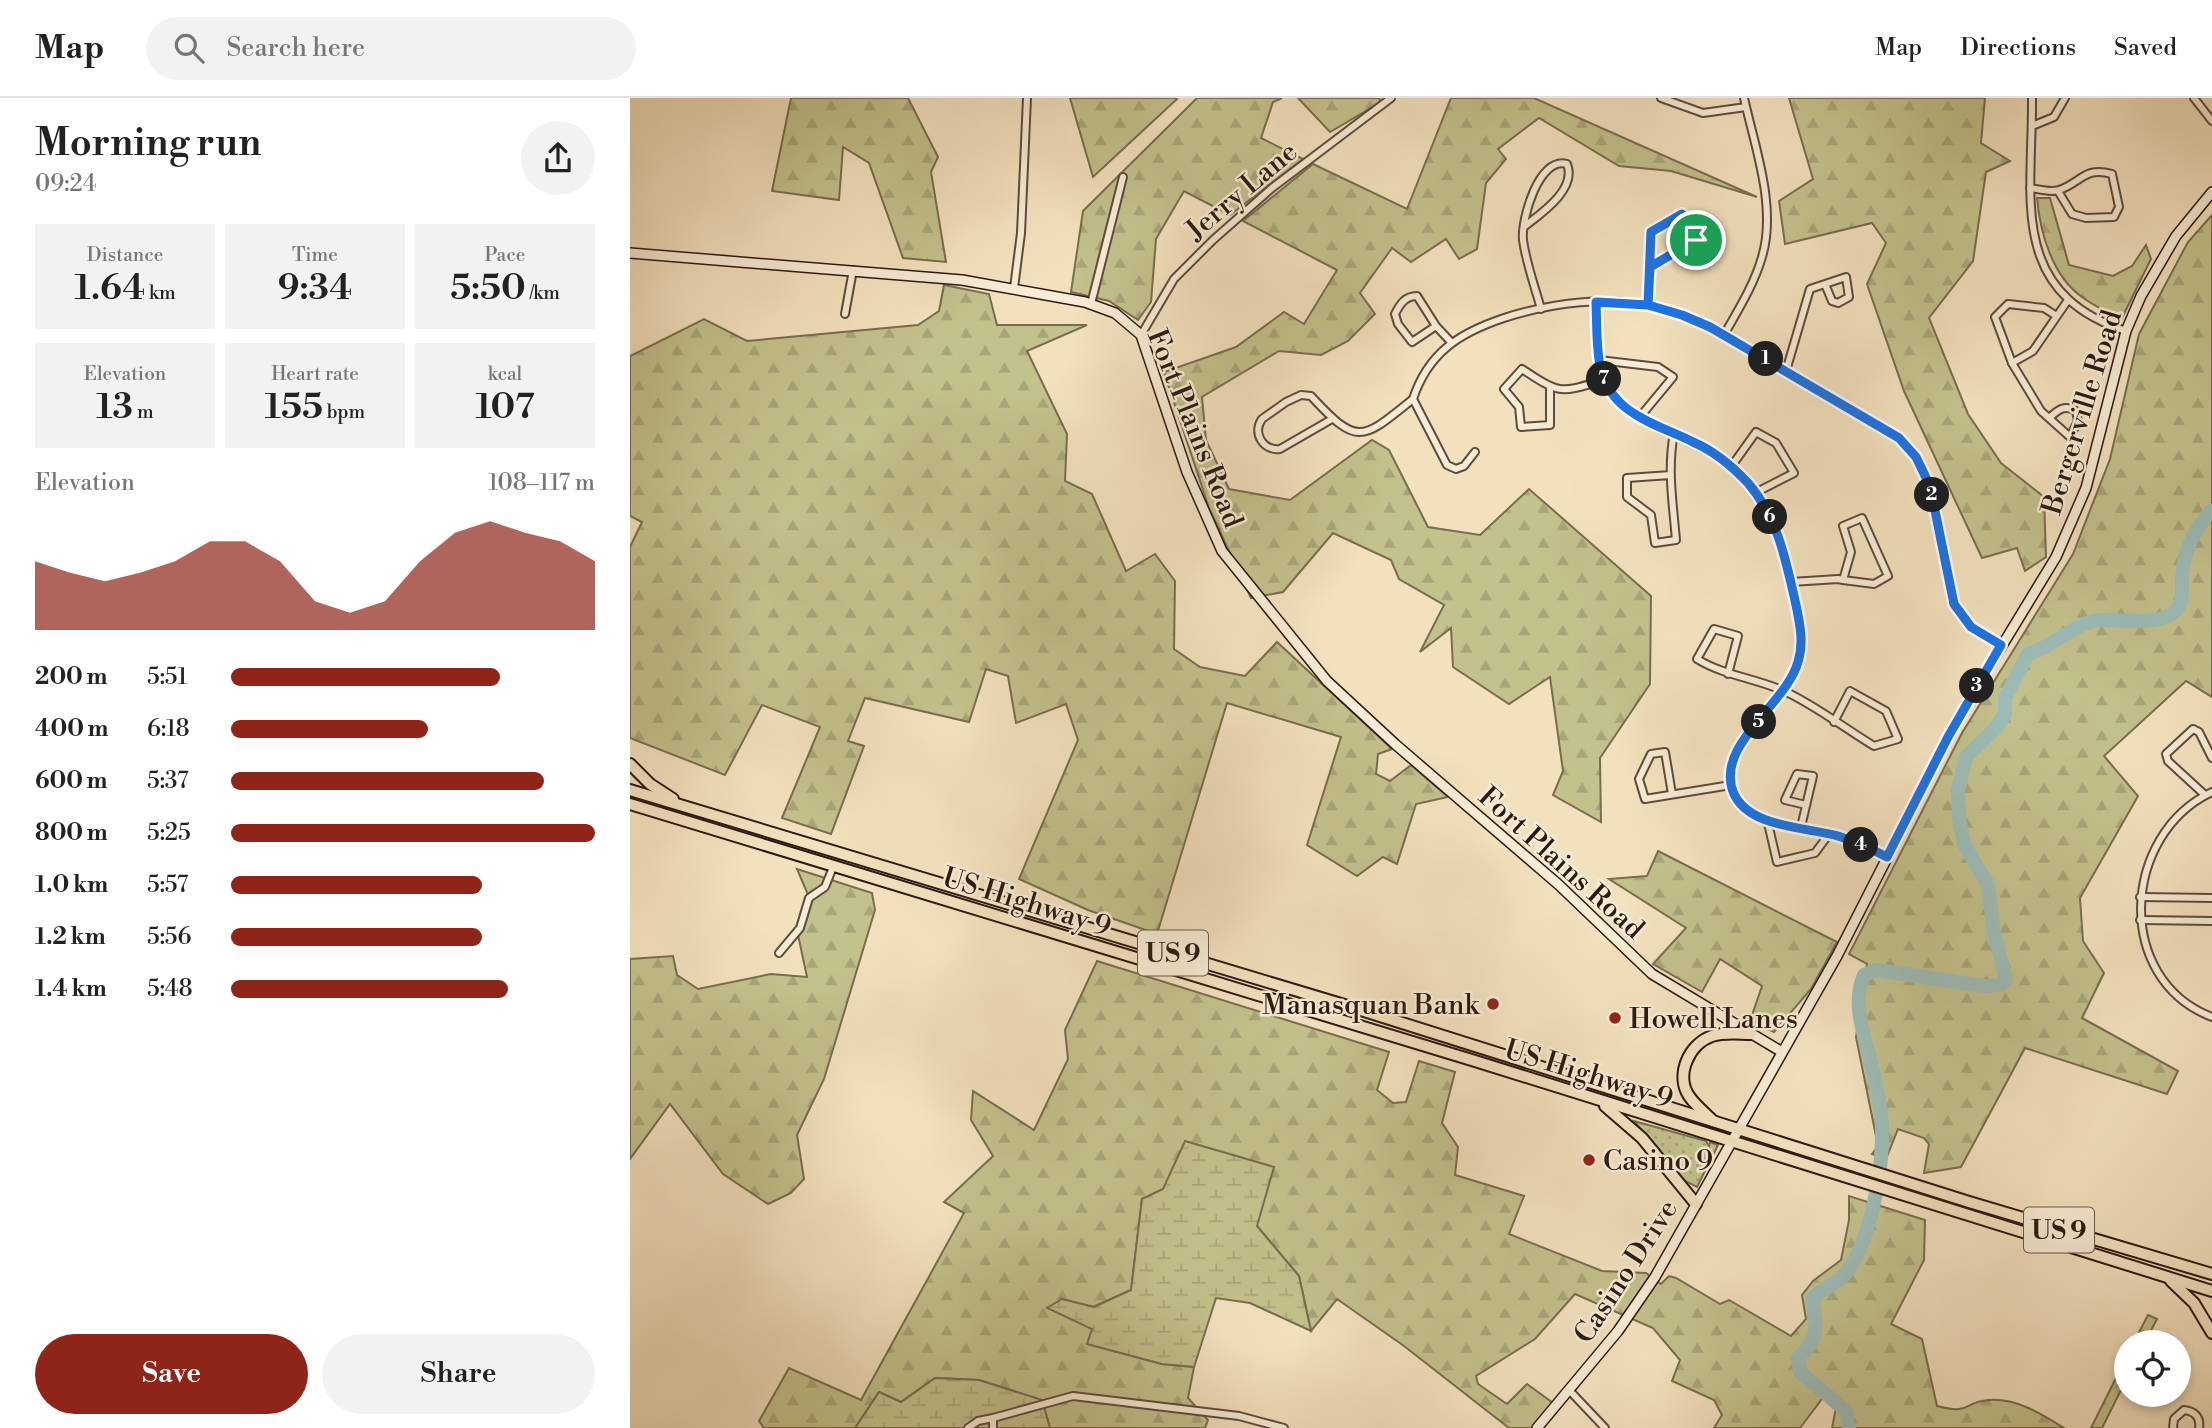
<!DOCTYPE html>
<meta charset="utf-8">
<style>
:root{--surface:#fff;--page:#f2f2f2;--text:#222;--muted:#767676;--line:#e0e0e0;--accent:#8f2418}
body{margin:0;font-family:"Libre Bodoni",serif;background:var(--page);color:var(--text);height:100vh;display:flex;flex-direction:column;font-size:26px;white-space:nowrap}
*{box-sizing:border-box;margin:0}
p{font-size:23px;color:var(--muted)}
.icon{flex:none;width:38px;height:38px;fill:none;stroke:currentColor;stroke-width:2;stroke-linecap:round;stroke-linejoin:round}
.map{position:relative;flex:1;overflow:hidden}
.drawer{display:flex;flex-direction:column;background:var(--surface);width:630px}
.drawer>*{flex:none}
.buttons{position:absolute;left:1484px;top:1232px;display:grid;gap:14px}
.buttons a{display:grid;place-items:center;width:77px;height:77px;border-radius:50%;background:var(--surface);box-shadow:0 4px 10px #0003;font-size:35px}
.pin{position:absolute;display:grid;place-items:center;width:60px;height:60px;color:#fff;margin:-30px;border:4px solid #fff;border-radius:50%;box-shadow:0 2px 7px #0007}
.km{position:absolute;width:35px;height:35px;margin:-18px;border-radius:50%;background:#222;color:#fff;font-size:19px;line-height:35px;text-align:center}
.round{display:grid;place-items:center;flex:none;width:74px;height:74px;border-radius:37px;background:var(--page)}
.summary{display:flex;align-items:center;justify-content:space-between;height:119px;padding:0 35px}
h1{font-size:38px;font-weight:600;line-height:52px}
.stats{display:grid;grid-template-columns:repeat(3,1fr);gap:10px;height:119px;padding:7px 35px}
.stats div{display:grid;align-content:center;border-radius:0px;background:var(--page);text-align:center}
.stats b{font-size:35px;font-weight:600}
.stats small{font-size:19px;font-weight:400}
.stats p{font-size:19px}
.chart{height:196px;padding:14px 35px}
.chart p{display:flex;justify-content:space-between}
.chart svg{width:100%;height:126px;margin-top:7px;fill:var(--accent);opacity:.7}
.primary-button{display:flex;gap:14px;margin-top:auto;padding:14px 35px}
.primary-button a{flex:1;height:80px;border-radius:42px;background:var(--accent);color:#fff;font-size:28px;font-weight:600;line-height:80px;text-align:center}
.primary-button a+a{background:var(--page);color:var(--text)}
ul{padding:0 35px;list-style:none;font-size:23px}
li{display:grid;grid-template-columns:112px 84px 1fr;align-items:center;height:52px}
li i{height:18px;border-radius:9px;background:var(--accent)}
header{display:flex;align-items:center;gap:42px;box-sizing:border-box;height:98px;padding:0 35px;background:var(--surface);border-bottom:2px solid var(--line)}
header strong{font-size:33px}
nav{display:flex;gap:38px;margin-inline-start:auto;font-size:24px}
.search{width:490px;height:63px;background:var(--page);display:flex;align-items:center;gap:18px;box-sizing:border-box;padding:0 24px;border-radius:38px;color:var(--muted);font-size:26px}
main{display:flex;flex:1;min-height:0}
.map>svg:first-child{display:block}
</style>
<header>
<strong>Map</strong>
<div class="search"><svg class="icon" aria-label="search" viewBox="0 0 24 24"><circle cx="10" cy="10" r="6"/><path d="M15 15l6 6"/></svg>Search here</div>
<nav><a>Map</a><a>Directions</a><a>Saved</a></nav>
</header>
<main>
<section class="drawer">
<div class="summary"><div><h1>Morning run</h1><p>09:24</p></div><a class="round"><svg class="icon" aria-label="share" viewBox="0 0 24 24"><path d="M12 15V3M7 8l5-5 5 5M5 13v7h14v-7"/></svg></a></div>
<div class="stats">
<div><p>Distance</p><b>1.64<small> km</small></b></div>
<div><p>Time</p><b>9:34</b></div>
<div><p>Pace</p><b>5:50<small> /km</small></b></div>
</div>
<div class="stats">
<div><p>Elevation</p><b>13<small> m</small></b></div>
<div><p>Heart rate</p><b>155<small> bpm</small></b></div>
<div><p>kcal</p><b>107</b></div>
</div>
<div class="chart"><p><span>Elevation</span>108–117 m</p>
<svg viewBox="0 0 160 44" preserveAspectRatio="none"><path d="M0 44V20L10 24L20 27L30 24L40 20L50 13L60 13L70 20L80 34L90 38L100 34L110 20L120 10L130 6L140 10L150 13L160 20V44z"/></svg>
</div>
<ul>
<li><b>200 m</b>5:51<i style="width:74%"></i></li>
<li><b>400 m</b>6:18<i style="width:54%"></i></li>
<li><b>600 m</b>5:37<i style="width:86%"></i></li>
<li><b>800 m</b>5:25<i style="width:100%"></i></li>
<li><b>1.0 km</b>5:57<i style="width:69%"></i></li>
<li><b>1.2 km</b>5:56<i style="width:69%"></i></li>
<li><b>1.4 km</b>5:48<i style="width:76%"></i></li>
</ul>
<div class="primary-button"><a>Save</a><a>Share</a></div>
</section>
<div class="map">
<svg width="1582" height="1330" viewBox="0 0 1582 1330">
<defs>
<pattern id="grass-dots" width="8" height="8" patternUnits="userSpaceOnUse" patternTransform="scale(1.75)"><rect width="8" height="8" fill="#c3c18c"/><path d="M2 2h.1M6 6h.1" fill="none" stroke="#a8a578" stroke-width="1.8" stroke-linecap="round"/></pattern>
<pattern id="forest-firs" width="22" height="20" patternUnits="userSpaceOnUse" patternTransform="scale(1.75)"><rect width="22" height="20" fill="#c3c18c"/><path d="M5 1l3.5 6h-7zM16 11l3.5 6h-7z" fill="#a8a578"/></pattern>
<pattern id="wetland-marsh" width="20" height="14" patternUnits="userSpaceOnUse" patternTransform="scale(1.75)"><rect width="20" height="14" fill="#c3c18c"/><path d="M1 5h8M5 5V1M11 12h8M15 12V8" fill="none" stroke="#a8a578"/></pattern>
</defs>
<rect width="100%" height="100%" fill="#f3e1be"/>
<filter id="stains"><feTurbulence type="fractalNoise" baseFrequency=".00286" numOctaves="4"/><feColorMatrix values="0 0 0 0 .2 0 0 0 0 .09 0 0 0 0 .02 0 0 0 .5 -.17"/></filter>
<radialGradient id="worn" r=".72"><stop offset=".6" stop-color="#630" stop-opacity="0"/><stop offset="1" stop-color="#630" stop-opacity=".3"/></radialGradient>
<!-- grass -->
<polygon fill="url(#grass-dots)" stroke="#786d4f" stroke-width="2" points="1004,1023 1076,1043 1079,1048 1080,1044 1088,1047 1067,1089 1055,1083"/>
<!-- forest -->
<g fill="url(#forest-firs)" stroke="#786d4f" stroke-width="2">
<polygon points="161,0 278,0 308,59 301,74 316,164 273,160 239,65 213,49 209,102 142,93"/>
<polygon points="440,0 545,0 547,1 463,79"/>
<polygon points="567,0 652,0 643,4 631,40 673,61 600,117 554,93 526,141 521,204 508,222 479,203 441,194 453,113"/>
<polygon points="668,0 749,0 751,4 700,34"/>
<polygon points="821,0 904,0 1127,99 1041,73 989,68 909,20 868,51 876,61 856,85 847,151 829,161 816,141 781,164 762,150 730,195 745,216 718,243 691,257 649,253 572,299 576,342 599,391 660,402 742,342 759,352 798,429 850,437 899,391 1021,498 1020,586 970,660 971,724 923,697 933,673 920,579 879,606 823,569 821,530 790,554 814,507 769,481 761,462 703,435 653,494 621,500 579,410 534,274 606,249 654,214 674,226 707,172 613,123 683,66 777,111"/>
<polygon points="1159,0 1355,0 1351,45 1380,63 1356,74 1343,163 1299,220 1338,316 1371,365 1414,399 1416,459 1395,473 1387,450 1352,460 1274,293 1237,186 1256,145 1242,125 1155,146 1149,103 1183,81"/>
<path d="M1407 100H1420L1439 167 1483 178 1502 168 1516 147 1521 161 1491 222C1478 214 1464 208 1452 199 1422 178 1410 134 1407 100Z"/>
<polygon points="1582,117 1582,599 1556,583 1474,658 1508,698 1450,800 1453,843 1474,875 1452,920 1548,973 1537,996 1395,950 1331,1069 1294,1075 1299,1046 1294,1040 1268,1031 1256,1061 1242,1056 1248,1048 1226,939 1237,866 1219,856 1332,635 1443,456 1480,361 1509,236 1558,144"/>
<polygon points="314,187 359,196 367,227 457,227 397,253 437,336 435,383 462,396 496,473 525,456 545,483 544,551 570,569 615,578 647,544 762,651 748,656 746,676 760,683 781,667 818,699 786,706 767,766 753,759 727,778 677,747 711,639 597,605 527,836 458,812 389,781 448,642 436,606 386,625 378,578 356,571 339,624 235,600 218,643 234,648 201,736 152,720 190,629 132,607 95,677 0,640 0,449 12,424 0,418 0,258 74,221 117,243 288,227 309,213"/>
<polygon points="1028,753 1207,844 1181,891 1144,934 1120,923 1132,888 1090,861 1072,894 1023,866 1056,830 979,781 1017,778"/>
<polygon points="167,771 242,795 245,812 194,981 167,1037 174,1081 161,1095 138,1106 93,1076 40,1006 0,1061 0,861 43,858 47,877 68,891 141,876 177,879 167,832 179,799"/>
<path d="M467 863 759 954 747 992 763 1005 776 1004 789 963 825 974 812 1025 828 1049 825 1077 894 1098 879 1136 972 1173 1016 1175 1031 1186 1039 1178 1046 1180 1090 1206 1099 1202 1161 1238 1176 1221 1172 1197 1183 1183 1211 1162 1219 1122V1098L1295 1122 1294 1162 1261 1226 1292 1241 1307 1308C1342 1317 1332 1304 1359 1302 1387 1300 1411 1316 1434 1330H1202L1206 1310 1198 1293 1170 1330H1084L1092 1317 1084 1302 1042 1283 1050 1262 1023 1230 945 1196 905 1241 846 1278 848 1286 877 1306 897 1286 923 1305 902 1330H879L774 1248 707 1201 681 1233 669 1178 627 1128 533 1091 512 1101 501 1192 463 1209 432 1201 463 1231 458 1246 532 1266 564 1269 558 1300 578 1322 575 1330H420L412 1302 349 1282 305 1280 271 1304 249 1294 225 1330H134L129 1323 159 1270 231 1302 334 1115 314 1104 363 1058 341 1022 343 993 404 1032 438 961 435 932Z"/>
<polygon points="1518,1217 1527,1221 1515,1244 1504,1244"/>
<polygon points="1496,1260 1496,1282 1472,1330 1461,1330"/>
</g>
<!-- wetland -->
<g fill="url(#wetland-marsh)" stroke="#786d4f" stroke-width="2">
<polygon points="555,1043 644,1069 627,1128 669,1178 681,1233 620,1205 586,1200 564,1269 532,1266 457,1246 462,1231 417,1210 432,1201 464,1209 501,1192 512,1101 533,1091"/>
<polygon points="305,1280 349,1282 412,1302 420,1330 225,1330 249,1294 271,1304"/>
</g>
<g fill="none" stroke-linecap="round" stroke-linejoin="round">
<!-- river -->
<path stroke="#9dbcb7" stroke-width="14" d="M1219 1330 1216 1313 1170 1274 1168 1260C1192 1238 1185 1229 1183 1200 1193 1189 1207 1188 1216 1175 1241 1143 1253 1071 1252 1031 1252 1009 1245 983 1240 961 1233 933 1222 905 1234 877L1246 872 1354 888 1371 887 1376 881 1364 835 1358 787 1335 748 1329 721 1328 692 1336 659 1365 631 1375 616V600L1398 556C1424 549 1445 524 1470 522 1491 521 1540 531 1550 506 1553 499 1552 488 1552 479 1554 452 1564 432 1582 412"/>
<!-- street casing -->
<g stroke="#5e4b3d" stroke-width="10">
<g id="street">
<polyline points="1031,0 1073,15 1116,9"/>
<path d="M1402 0C1403 99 1377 194 1496 233"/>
<polyline points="1564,0 1582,23"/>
<polyline points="1402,28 1424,19 1435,0"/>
<path d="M1400 90C1408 91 1421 95 1429 92 1451 85 1454 68 1482 76L1489 109 1484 119 1456 120 1442 116 1428 93"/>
<path d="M895 128C912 115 947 91 937 66 909 58 891 121 893 142 896 165 905 189 911 211"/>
<polyline points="384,190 391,135 397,0"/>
<path d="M966 204C967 225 966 247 970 268 983 331 1061 333 1103 371 1144 407 1155 455 1166 507 1170 526 1174 545 1168 564 1156 607 1083 648 1104 696 1120 731 1176 729 1208 738 1225 743 1241 751 1257 759"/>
<polyline points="461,206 493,79"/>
<polyline points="1018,207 1021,134 1052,116 1066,142 1020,169"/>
<polyline points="215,216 223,172"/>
<polyline points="1425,217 1414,210 1378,206 1365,219 1382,265 1403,253 1438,202"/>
<path d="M806 228 782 244 768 226 765 216C770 206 775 198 787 198L806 228 821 244"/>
<polyline points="511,237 544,181 583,142 642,90 761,0"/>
<path d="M1094 237C1108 212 1124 187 1132 159 1147 109 1125 50 1114 0"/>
<polyline points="969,262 1028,269 1043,279 1009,320"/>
<path d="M1382 265 1411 313 1440 339 1448 323 1446 313C1434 306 1428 312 1419 320"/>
<polyline points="1156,273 1180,191 1216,179 1219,199 1208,205 1202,203 1195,186"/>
<path d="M920 290V327L891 329 889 309 874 291 892 271C931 297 930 295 974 282"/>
<path d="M702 321 650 351C633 353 622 335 632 321L656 304 671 297 681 298C728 349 732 342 783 301"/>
<path d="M845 354 834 368 826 371 817 367 783 301C798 255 829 235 874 220 921 205 978 197 1027 209 1067 218 1102 241 1137 262 1177 285 1217 309 1257 332L1279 350 1296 377 1324 506 1341 529 1371 547"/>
<polyline points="1101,369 1126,334 1146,345 1164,375 1125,395"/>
<path d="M1041 377 997 380V399L1021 417 1025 445 1046 442C1043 406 1037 371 1044 335"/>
<polyline points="1161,484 1208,481 1213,482 1244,486 1258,478 1232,420 1213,428 1221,454 1213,482"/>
<path d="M1098 576 1108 538 1084 531 1067 561C1095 578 1125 580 1154 593 1185 607 1214 630 1244 648L1268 641 1256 613 1220 593 1204 624"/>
<path d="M1582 694C1492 736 1483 881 1582 919"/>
<polyline points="1042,696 1035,654 1021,656 1009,681 1015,701 1101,687"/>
<polyline points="1575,697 1538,663 1536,656 1563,631 1569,634 1582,660"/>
<polyline points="1137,721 1147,764 1185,755 1199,736"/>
<polyline points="1171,729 1183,678 1167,676 1155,702 1176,707"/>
<polyline points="1510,799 1582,800"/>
<polyline points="1510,822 1582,823"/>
<polyline points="149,855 170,830 179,800 195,789 203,769"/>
<polyline points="939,1292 975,1330"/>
<polyline points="363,1320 443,1298 609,1318 654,1330"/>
<polyline points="338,1330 348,1323 363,1320 363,1330"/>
<path d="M1543 1330 1544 1321 1554 1312C1564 1313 1571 1319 1569 1330"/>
</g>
</g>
<!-- secondary casing -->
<g stroke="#2c1912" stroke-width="12">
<g id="secondary">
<polyline points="0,155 332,182 455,204 485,215 511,237 557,374 592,453 697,583 765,646 929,787 1022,876 1152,954"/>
<polyline points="907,1330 988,1233 1025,1179 1207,858 1331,615 1426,459 1456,390 1496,233 1511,198 1546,138 1582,94"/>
</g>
</g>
<!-- highway casing -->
<g stroke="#2c1912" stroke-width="14">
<g id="highway">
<polyline points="0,666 20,686 43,701"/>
<polyline points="0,692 731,912 1339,1104 1582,1176"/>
<polyline points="0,706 845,963 1582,1193"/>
<polyline points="975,1008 1012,1040 1066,1106"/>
<path d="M1083 1023C1075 1015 1065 1007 1059 998 1045 977 1059 946 1082 938 1094 934 1108 936 1121 936"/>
<polyline points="1541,1183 1564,1205 1582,1235"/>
</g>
</g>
<!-- street -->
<use href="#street" stroke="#f7ecd5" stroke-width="6"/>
<!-- secondary -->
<use href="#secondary" stroke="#f7ecd5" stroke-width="9"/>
<!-- highway -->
<use href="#highway" stroke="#f3e1be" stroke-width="10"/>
</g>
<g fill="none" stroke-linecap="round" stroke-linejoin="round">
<!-- route casing -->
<g stroke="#fff" stroke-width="14">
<path id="route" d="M1066 142 1020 169 1018 207 1052 217 1080 229 1269 340 1286 359 1300 388 1324 506 1341 529 1371 547 1318 639 1257 759C1241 751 1225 743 1208 738 1176 729 1120 730 1104 696 1083 648 1156 607 1168 564 1174 545 1170 526 1166 507 1156 463 1148 420 1118 385 1103 369 1084 353 1063 344 1025 325 980 316 970 268 966 247 967 225 966 204L1018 207 1021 134 1052 116 1066 142"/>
</g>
<!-- route -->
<use href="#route" stroke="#1a73e8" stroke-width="9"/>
</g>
<!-- markers -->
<g fill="#8f2418" stroke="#f7ecd5" stroke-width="2.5">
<circle cx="863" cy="906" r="7"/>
<circle cx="985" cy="920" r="7"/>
<circle cx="959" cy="1062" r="7"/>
</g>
<g text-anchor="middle" stroke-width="5" stroke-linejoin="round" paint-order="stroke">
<!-- shield labels -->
<g fill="#f7ecd5" stroke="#69584c" stroke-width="2">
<rect x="508" y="832.5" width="70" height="45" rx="5"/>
<rect x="1394" y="1109.5" width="70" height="45" rx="5"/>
</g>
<g font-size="26" font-weight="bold" fill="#2c1912">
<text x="543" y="864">US 9</text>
<text x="1429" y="1141">US 9</text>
</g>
<!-- street labels -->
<g font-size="28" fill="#2c1912" stroke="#f7ecd5">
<text transform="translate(611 92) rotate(-40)" y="10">Jerry Lane</text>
<text transform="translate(1451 314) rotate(-73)" y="10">Bergerville Road</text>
<text transform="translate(566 330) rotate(68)" y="10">Fort Plains Road</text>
<text transform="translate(932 764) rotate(42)" y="10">Fort Plains Road</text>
<text transform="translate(397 803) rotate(17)" y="10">US Highway 9</text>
<text transform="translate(959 975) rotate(17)" y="10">US Highway 9</text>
<text transform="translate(995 1173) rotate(-57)" y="10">Casino Drive</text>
</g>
<!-- poi labels -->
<g font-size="28" fill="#2c1912" stroke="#f7ecd5" text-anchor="start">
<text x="849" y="916" text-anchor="end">Manasquan Bank</text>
<text x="999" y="930">Howell Lanes</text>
<text x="973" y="1072">Casino 9</text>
</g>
</g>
<rect width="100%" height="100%" filter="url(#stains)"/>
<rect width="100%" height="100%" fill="url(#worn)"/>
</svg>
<div class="buttons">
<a><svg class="icon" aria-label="locate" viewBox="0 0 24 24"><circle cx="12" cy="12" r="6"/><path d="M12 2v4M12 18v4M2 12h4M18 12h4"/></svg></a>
</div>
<div class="pin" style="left:1066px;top:142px;background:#1e9e55"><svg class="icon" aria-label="arrive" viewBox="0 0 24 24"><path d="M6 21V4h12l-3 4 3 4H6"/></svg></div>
<b class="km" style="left:1136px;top:261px">1</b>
<b class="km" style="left:1302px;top:397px">2</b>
<b class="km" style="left:1347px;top:588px">3</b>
<b class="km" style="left:1231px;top:747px">4</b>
<b class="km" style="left:1129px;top:624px">5</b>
<b class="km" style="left:1140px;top:419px">6</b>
<b class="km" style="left:974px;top:281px">7</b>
</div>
</main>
